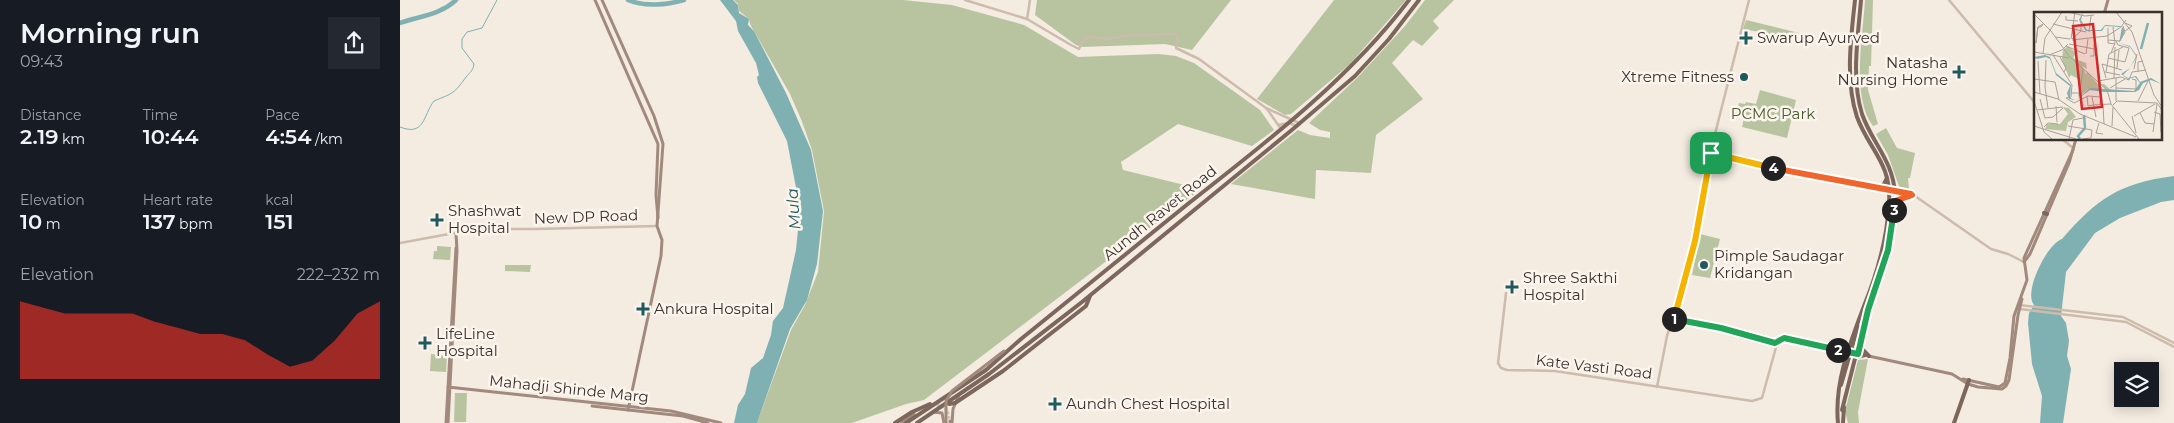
<!DOCTYPE html>
<meta charset="utf-8">
<style>
:root{--surface:#171b24;--page:#242831;--text:#f1f3f6;--muted:#9ea1a6;--accent:#d93025}
body{margin:0;font-family:Montserrat,sans-serif;background:var(--page);color:var(--text);height:100vh;display:flex;flex-direction:column;font-size:19px;white-space:nowrap}
*{box-sizing:border-box;margin:0}
p{font-size:16px;color:var(--muted)}
.icon{flex:none;width:28px;height:28px;fill:none;stroke:currentColor;stroke-width:2;stroke-linecap:round;stroke-linejoin:round}
.map{position:relative;flex:1;overflow:hidden}
.sheet{display:flex;flex-direction:column;background:var(--surface);width:400px}
.sheet>*{flex:none}
.tools{position:absolute;left:1714px;top:362px;display:grid;gap:10px}
.tools a{display:grid;place-items:center;width:45px;height:45px;border-radius:0px;background:var(--surface);box-shadow:0 2px 12px #0003;font-size:25px}
.pin{position:absolute;display:grid;place-items:center;width:42px;height:42px;color:#fff;margin:-21px;border-radius:10px;box-shadow:0 2px 8px #0006}
.km{position:absolute;width:25px;height:25px;margin:-12px;border-radius:50%;background:#222;color:#fff;font-size:14px;line-height:25px;text-align:center}
.round{display:grid;place-items:center;flex:none;width:52px;height:52px;border-radius:0px;background:var(--page)}
.headline{display:flex;align-items:center;justify-content:space-between;height:85px;padding:0 20px}
h1{font-size:28px;font-weight:600;line-height:38px}
.stats{display:grid;grid-template-columns:repeat(3,1fr);gap:8px;height:85px;padding:5px 20px}
.stats div{display:grid;align-content:center}
.stats b{font-size:21px;font-weight:600}
.stats small{font-size:14px;font-weight:400}
.stats p{font-size:14px}
.chart{height:140px;padding:10px 20px}
.chart p{display:flex;justify-content:space-between}
.chart svg{width:100%;height:90px;margin-top:5px;fill:var(--accent);opacity:.7}
main{display:flex;flex:1;min-height:0}
.map>svg:first-child{display:block}
</style>
<main>
<section class="sheet">
<div class="headline"><div><h1>Morning run</h1><p>09:43</p></div><a class="round"><svg class="icon" aria-label="share" viewBox="0 0 24 24"><path d="M12 15V3M7 8l5-5 5 5M5 13v7h14v-7"/></svg></a></div>
<div class="stats">
<div><p>Distance</p><b>2.19<small> km</small></b></div>
<div><p>Time</p><b>10:44</b></div>
<div><p>Pace</p><b>4:54<small> /km</small></b></div>
</div>
<div class="stats">
<div><p>Elevation</p><b>10<small> m</small></b></div>
<div><p>Heart rate</p><b>137<small> bpm</small></b></div>
<div><p>kcal</p><b>151</b></div>
</div>
<div class="chart"><p><span>Elevation</span>222–232 m</p>
<svg viewBox="0 0 160 44" preserveAspectRatio="none"><path d="M0 44V6L10 9L20 12L30 12L40 12L50 12L60 16L70 19L80 22L90 22L100 25L110 32L120 38L130 35L140 25L150 12L160 6V44z"/></svg>
</div>
</section>
<div class="map">
<svg width="1774" height="423" viewBox="0 0 1774 423">
<rect width="100%" height="100%" fill="#f4ebe1"/>
<!-- green -->
<g fill="#b8c4a0">
<polygon points="334,0 503,0 552,5 624,25 678,57 758,54 776,56 794,63 860,110 874,130 852,146 778,124 721,162 723,170 801,189 524,400 506,404 452,423 357,423 391,330 405,305 418,272 424,211 412,150 401,119 390,94 350,24 349,19 339,11 338,4"/>
<polygon points="637,0 831,0 792,50 765,44 682,47 676,45 635,15"/>
<polygon points="934,0 1006,0 950,64 891,114 885,115 857,99"/>
<polygon points="1025,0 1054,0 1033,21 1039,28 1022,46 1013,40 992,63 1023,99 976,135 971,173 916,170 915,199 831,184 898,130 910,135 930,138 930,132 920,130 909,123 957,78 1005,26"/>
<path d="M1465 0H1473L1471 66H1469L1468 90 1478 124 1473 126C1451 97 1463 35 1465 0Z"/>
<polygon points="1346,20 1399,33 1397,39 1343,29"/>
<polygon points="1360,90 1396,100 1387,138 1342,127 1345,114 1344,110 1338,108 1339,103 1345,104 1346,102 1356,104"/>
<polygon points="1486,128 1497,148 1515,153 1510,178 1508,178 1509,189 1507,191 1500,189 1488,155 1476,134"/>
<polygon points="1300,234 1320,239 1310,278 1292,275"/>
<polygon points="37,246 51,247 50,260 33,259 34,251 37,251"/>
<polygon points="105,265 131,265 130,272 105,271"/>
<polygon points="31,354 47,356 46,372 30,371"/>
<polygon points="1468,359 1458,412 1459,423 1448,423 1445,411 1458,360"/>
<polygon points="55,393 67,393 66,422 54,422"/>
</g>
<!-- water -->
<g fill="#7fb0b2">
<polygon points="320,0 333,0 338,5 339,13 349,19 348,25 354,31 386,93 411,150 423,211 417,264 407,300 390,329 357,423 334,423 338,405 345,394 351,368 363,358 371,335 373,321 383,308 396,250 398,230 396,217 399,203 387,141 358,83 357,77 359,75 356,63 338,31 336,21"/>
<path d="M1774 176V200L1761 202 1720 218 1695 233 1666 272 1661 316 1666 323 1669 341 1667 356 1671 369 1663 423H1640L1642 396 1632 364 1628 323 1629 313 1634 305C1623 292 1647 244 1662 239 1697 199 1719 183 1774 176Z"/>
</g>
<g fill="none" stroke-linecap="round" stroke-linejoin="round">
<!-- stream -->
<path stroke="#7fb0b2" stroke-width="1" d="M0 127C25 137 23 115 34 101 53 93 54 94 66 77 70 72 73 71 74 64L62 48V39L67 32 82 28 97 0"/>
<!-- river -->
<g stroke="#7fb0b2" stroke-width="4.5">
<path d="M228 0C244 7 267 5 284 0"/>
<path d="M0 23C20 16 40 15 56 0"/>
</g>
<!-- secondary-tunnel -->
<polyline stroke="#cfc6bd" stroke-width="3" stroke-dasharray="3 1.5" stroke-linecap="butt" points="532,405 539,405 547,410 550,421"/>
<!-- tertiary -->
<g stroke="#cdbbac" stroke-width="2.5">
<polyline points="565,0 627,19 671,45 679,49 683,40 688,37 707,39 732,35 776,34 778,39 776,48 799,59 866,108 899,123"/>
<polyline points="1549,0 1635,103"/>
<polyline points="627,19 630,0"/>
<polyline points="867,109 881,129"/>
<polyline points="878,125 889,123 897,126"/>
<polyline points="1662,139 1673,148"/>
<polyline points="1311,153 1398,174 1489,190"/>
<polyline points="1489,189 1515,196 1591,249 1608,254 1624,262"/>
<polyline points="1494,193 1512,195"/>
<polyline points="0,243 76,229 135,229 257,226"/>
<polyline points="1106,293 1098,363 1101,368 1107,370 1155,371 1352,401 1362,398 1378,340 1384,338 1447,351"/>
<polyline points="1619,305 1723,317 1774,343"/>
<polyline points="1620,309 1726,322 1774,347"/>
<polyline points="1274,319 1321,328 1375,343"/>
<polyline points="1257,387 1267,336 1287,276 1315,134 1349,0"/>
</g>
<!-- secondary -->
<g stroke="#a18a7d" stroke-width="3">
<polyline points="195,0 258,144 256,195 258,218"/>
<polyline points="202,0 254,116 263,144 257,226 262,240 261,256 228,410"/>
<polyline points="1704,14 1708,0"/>
<polyline points="1624,262 1630,254 1669,163 1676,139"/>
<polyline points="1450,352 1552,374 1568,384 1578,387 1602,389 1606,386 1609,380 1618,315 1622,299"/>
<polyline points="1563,379 1599,387 1605,383 1610,358 1614,316 1627,280 1624,258 1673,150"/>
<polyline points="48,387 271,411 321,423"/>
<polyline points="192,406 283,416 308,423"/>
<polyline points="533,412 542,413 544,423"/>
<polyline points="550,421 550,423"/>
<polyline points="46,423 56,248"/>
<polyline points="48,423 57,251 56,233"/>
<polyline points="501,423 514,414"/>
<polyline points="552,423 553,409 559,395"/>
</g>
<!-- primary -->
<g stroke="#7d675c" stroke-width="4">
<path d="M1461 0C1458 37 1451 78 1462 114 1472 143 1493 160 1495 194 1498 235 1477 271 1468 309 1466 317 1465 326 1463 335"/>
<polyline points="1479,188 1484,184 1487,178"/>
<polyline points="1495,201 1508,196"/>
<polyline points="1644,213 1647,214"/>
<polyline points="1460,347 1469,356"/>
<polyline points="1457,357 1465,355"/>
<polyline points="549,404 555,403 603,371 686,306 690,296"/>
<polyline points="495,423 512,412 530,404"/>
<path d="M506 423 586 370 621 339C677 294 733 248 789 203 868 141 948 80 1009 0"/>
<polyline points="517,423 589,374 682,302 893,129 955,76 989,39 1019,0"/>
<path d="M1438 423C1434 383 1450 343 1464 306 1477 274 1487 239 1489 204 1492 163 1469 150 1457 117 1445 81 1451 37 1455 0"/>
<polyline points="1443,423 1444,407"/>
<polyline points="1554,423 1569,380"/>
</g>
<!-- secondary-bridge -->
<polyline stroke="#a18a7d" stroke-width="3" points="546,423 546,401 552,391 604,351"/>
<!-- primary-bridge -->
<g stroke="#7d675c" stroke-width="4">
<polyline points="1441,385 1458,326"/>
<polyline points="1442,410 1466,315"/>
</g>
</g>
<g fill="none" stroke-linecap="round" stroke-linejoin="round">
<!-- split-1 casing -->
<g stroke="#fff" stroke-width="10">
<polyline id="split-1" points="1274,319 1295,241 1311,153"/>
</g>
<!-- split-2 casing -->
<g stroke="#fff" stroke-width="10">
<polyline id="split-2" points="1274,319 1321,328 1375,343 1384,338 1438,350"/>
</g>
<!-- split-3 casing -->
<g stroke="#fff" stroke-width="10">
<polyline id="split-3" points="1438,350 1458,354 1468,310 1488,250 1494,210"/>
</g>
<!-- split-4 casing -->
<g stroke="#fff" stroke-width="10">
<polyline id="split-4" points="1373,168 1511,194 1512,195 1495,201 1494,210"/>
</g>
<!-- split-5 casing -->
<g stroke="#fff" stroke-width="10">
<polyline id="split-5" points="1311,153 1373,168"/>
</g>
<!-- split-1 -->
<use href="#split-1" stroke="#f5b400" stroke-width="6"/>
<!-- split-2 -->
<use href="#split-2" stroke="#22a559" stroke-width="6"/>
<!-- split-3 -->
<use href="#split-3" stroke="#22a559" stroke-width="6"/>
<!-- split-4 -->
<use href="#split-4" stroke="#f0652b" stroke-width="6"/>
<!-- split-5 -->
<use href="#split-5" stroke="#f5b400" stroke-width="6"/>
</g>
<!-- markers -->
<g fill="#1f5a5e" stroke="#fbf5ee" stroke-width="2">
<path d="M1343.5 30.5h5v5h5v5h-5v5h-5v-5h-5v-5h5z"/>
<path d="M1556.5 64.5h5v5h5v5h-5v5h-5v-5h-5v-5h5z"/>
<circle cx="1344" cy="77" r="5"/>
<path d="M34.5 212.5h5v5h5v5h-5v5h-5v-5h-5v-5h5z"/>
<circle cx="1304" cy="265" r="5"/>
<path d="M1109.5 279.5h5v5h5v5h-5v5h-5v-5h-5v-5h5z"/>
<path d="M240.5 301.5h5v5h5v5h-5v5h-5v-5h-5v-5h5z"/>
<path d="M22.5 335.5h5v5h5v5h-5v5h-5v-5h-5v-5h5z"/>
<path d="M652.5 396.5h5v5h5v5h-5v5h-5v-5h-5v-5h5z"/>
</g>
<g text-anchor="middle" stroke-width="5" stroke-linejoin="round" paint-order="stroke">
<!-- poi labels -->
<g font-size="15" fill="#3b302b" stroke="#fbf5ee" text-anchor="start">
<text x="1357" y="43">Swarup Ayurved</text>
<text x="1548" y="68" text-anchor="end">Natasha<tspan x="1548" dy="17">Nursing Home</tspan></text>
<text x="1334" y="82" text-anchor="end">Xtreme Fitness</text>
<text x="48" y="216">Shashwat<tspan x="48" dy="17">Hospital</tspan></text>
<text x="1314" y="261">Pimple Saudagar<tspan x="1314" dy="17">Kridangan</tspan></text>
<text x="1123" y="283">Shree Sakthi<tspan x="1123" dy="17">Hospital</tspan></text>
<text x="254" y="314">Ankura Hospital</text>
<text x="36" y="339">LifeLine<tspan x="36" dy="17">Hospital</tspan></text>
<text x="666" y="409">Aundh Chest Hospital</text>
</g>
<!-- park labels -->
<g font-size="15" fill="#4a5a2e" stroke="#fbf5ee">
<text x="1373" y="119">PCMC Park</text>
</g>
<!-- street labels -->
<g font-size="15" fill="#3b302b" stroke="#fbf5ee">
<text transform="translate(760 213) rotate(-39)" y="5">Aundh Ravet Road</text>
<text transform="translate(186 217) rotate(-2)" y="5">New DP Road</text>
<text transform="translate(1194 367) rotate(7)" y="5">Kate Vasti Road</text>
<text transform="translate(169 389) rotate(6)" y="5">Mahadji Shinde Marg</text>
</g>
<!-- water labels -->
<g font-size="16" font-style="italic" fill="#1f5a5e" stroke="#fbf5ee">
<text transform="translate(393 209) rotate(-94)" y="6">Mula</text>
</g>
</g>
<!-- overview -->
<g transform="translate(1634 12)">
<rect width="128" height="128" fill="#f4ebe1"/>
<path d="M34 34 42 41 39 46 52 51 53 57 48 54 52 62 53 59 67 76 73 79 67 72H70L77 78 69 79 56 76 44 85 46 68 37 63 35 66 28 47 29 38ZM29 95 35 96 42 105 34 110 32 119 11 117 13 112H26L34 102Z" fill="#b8c4a0"/>
<path d="M49 0 47 8 53 18H67L71 13 86 14 89 16 90 18V21L85 31 96 34 103 44 96 56 89 63 94 66 102 64 106 70 117 66 127 72 117 68 109 71 105 78 101 80H71L56 78 42 88 35 87 33 81 36 74 22 63 16 47 12 45 3 47 0 45 11 43 16 45 22 61 37 73 36 86 42 88 56 76 100 79 106 71 101 65 94 67 87 62 96 56 102 44 96 35 85 31 88 15 71 14 68 19H52L45 8Z" fill="#7fb0b2"/>
<path fill="none" stroke="#7fb0b2" stroke-width="2.5" d="M107 37 114 11M46 127 44 124 51 116 50 103"/>
<path fill="none" stroke="#aaa098" stroke-width="1" d="M34 0 51 4 60 3M82 0 98 20 120 83 128 95M0 2 17 19 35 44 73 78 77 92 105 127M32 4V8L44 9M9 12 8 14 7 15H4L3 21 2 31 4 15ZM19 12 52 20M74 16V31L81 32M91 19 98 14 91 11M55 20 57 4M21 25 36 27M37 27 41 0M38 27 47 19V10M38 28 73 24 87 15 92 8M74 28 86 29 91 20 89 14M82 29 84 33 95 36 91 50M35 32 60 37M32 34 51 42M0 40 35 46M9 41 11 26 28 0M77 41 81 31 79 15M52 42 54 27M15 43 28 38 34 32M19 43 38 73 37 85 32 86M56 44H60V32M26 45 32 56 30 60M74 46 91 50M4 49 6 82M83 56 85 38M100 57 103 42M71 60 86 63M72 60 75 42 89 35M104 60V50L109 49M87 65 95 68 98 60 112 58M72 66 68 52 88 58M80 66 81 35M0 67 21 70M64 69 87 65M21 70 25 88M11 75 12 48M11 75 14 96M76 76 91 67M82 76 102 77V68L98 67M0 80 24 87 46 102 102 125M37 81H46L49 56M53 84 54 94 59 93M58 85 62 105M32 86 40 91 54 84 66 85M6 87 11 106M0 89 10 120 18 127M82 89V66M104 89 114 69M59 93 77 92M66 93 67 75M69 93 70 112M79 93 83 89 123 91 128 98M22 94 23 110M3 98 29 95M120 100 126 102 127 120M106 101 111 111 120 112M98 104 102 121M100 104 121 92M11 106 19 105 29 96M65 111 62 121 69 122M0 114 22 121M34 114 58 118M78 114 79 95M10 115 14 111 24 112M119 120 123 92M22 121 42 127M35 127 39 108 49 106M48 127 57 126 58 118"/>
<path fill="#d62828" fill-opacity="0.15" stroke="#d62828" stroke-width="2.5" d="M59 12 68 95 48 97 39 14Z"/>
<rect width="128" height="128" fill="none" stroke="#3b302b" stroke-width="2.5"/>
</g>
</svg>
<div class="tools">
<a><svg class="icon" aria-label="layers" viewBox="0 0 24 24"><path d="M12 4l9 5-9 5-9-5zM3 14l9 5 9-5"/></svg></a>
</div>
<div class="pin" style="left:1311px;top:153px;background:#1e9e55"><svg class="icon" aria-label="arrive" viewBox="0 0 24 24"><path d="M6 21V4h12l-3 4 3 4H6"/></svg></div>
<b class="km" style="left:1274px;top:319px">1</b>
<b class="km" style="left:1438px;top:350px">2</b>
<b class="km" style="left:1494px;top:210px">3</b>
<b class="km" style="left:1373px;top:168px">4</b>
</div>
</main>
